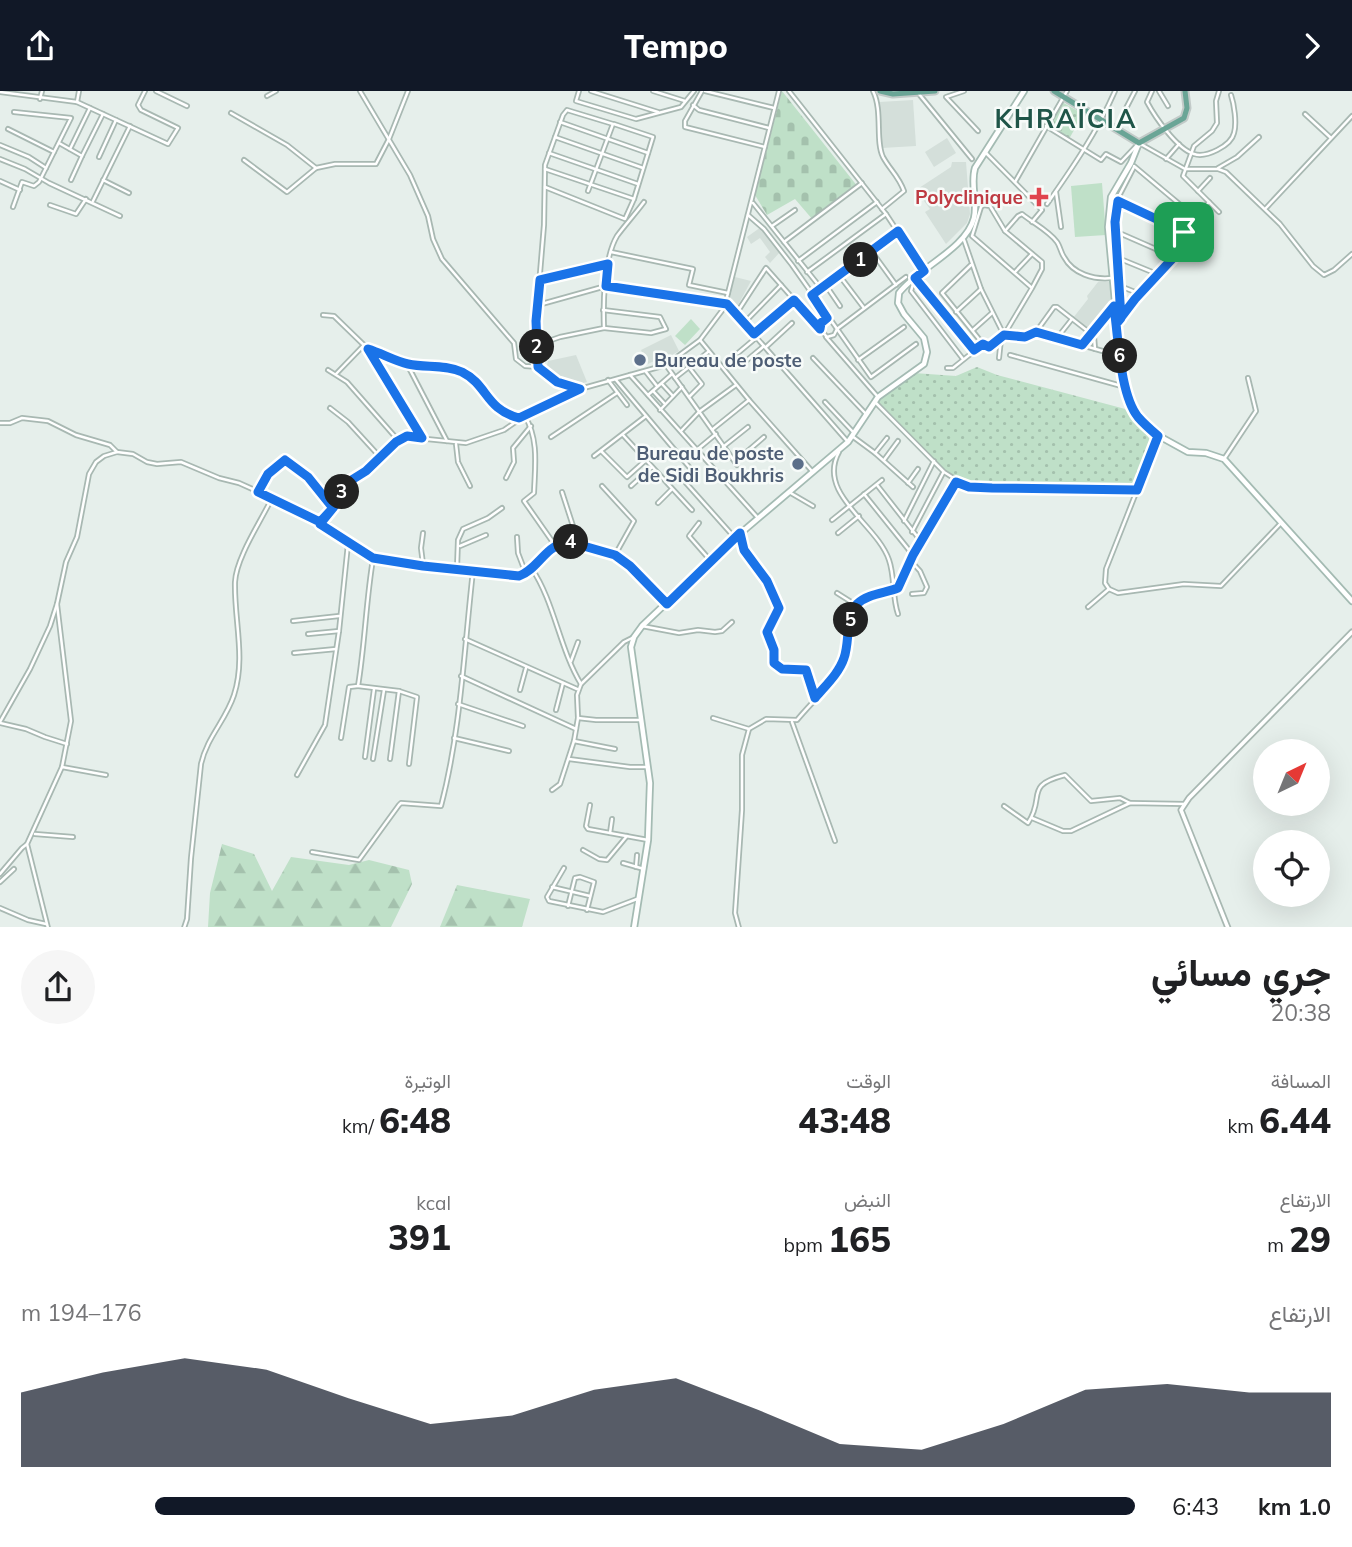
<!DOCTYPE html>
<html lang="ar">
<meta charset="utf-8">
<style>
:root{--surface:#fff;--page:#f6f6f6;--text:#202124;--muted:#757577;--accent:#111827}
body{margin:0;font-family:Mulish,Vazirmatn,sans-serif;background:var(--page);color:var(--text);direction:rtl;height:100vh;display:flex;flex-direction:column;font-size:26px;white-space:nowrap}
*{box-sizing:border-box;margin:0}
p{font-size:23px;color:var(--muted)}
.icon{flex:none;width:38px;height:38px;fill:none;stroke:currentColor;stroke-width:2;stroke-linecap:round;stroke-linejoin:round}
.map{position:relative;height:836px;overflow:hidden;direction:ltr}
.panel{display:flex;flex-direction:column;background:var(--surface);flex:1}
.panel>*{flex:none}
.needle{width:46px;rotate:43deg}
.fabs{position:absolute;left:1253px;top:648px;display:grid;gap:14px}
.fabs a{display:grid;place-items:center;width:77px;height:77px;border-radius:50%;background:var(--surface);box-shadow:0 7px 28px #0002;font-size:35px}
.pin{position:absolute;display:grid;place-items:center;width:60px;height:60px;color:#fff;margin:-30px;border-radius:14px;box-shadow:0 4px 10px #0006}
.km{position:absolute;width:35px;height:35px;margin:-18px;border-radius:50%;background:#222;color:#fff;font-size:19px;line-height:35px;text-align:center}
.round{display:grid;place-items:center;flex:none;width:74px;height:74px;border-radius:37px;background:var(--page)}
.headline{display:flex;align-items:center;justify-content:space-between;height:119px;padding:0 21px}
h1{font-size:38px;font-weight:800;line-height:52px}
.stats{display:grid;grid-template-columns:repeat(3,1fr);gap:10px;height:119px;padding:7px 21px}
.stats div{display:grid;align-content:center}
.stats b{font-size:35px;font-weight:800}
.stats small{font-size:19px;font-weight:400}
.stats p{font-size:19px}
.chart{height:196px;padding:14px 21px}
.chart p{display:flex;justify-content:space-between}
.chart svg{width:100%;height:126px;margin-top:7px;fill:var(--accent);opacity:.7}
ul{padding:0 21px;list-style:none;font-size:23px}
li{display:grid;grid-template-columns:112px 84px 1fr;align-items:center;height:52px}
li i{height:18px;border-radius:9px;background:var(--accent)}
header{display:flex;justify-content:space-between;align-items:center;height:91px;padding:0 21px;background:var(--accent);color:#fff;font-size:32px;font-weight:800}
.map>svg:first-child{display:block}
</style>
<header><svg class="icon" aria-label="forward" viewBox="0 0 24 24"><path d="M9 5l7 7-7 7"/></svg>Tempo<svg class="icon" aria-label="share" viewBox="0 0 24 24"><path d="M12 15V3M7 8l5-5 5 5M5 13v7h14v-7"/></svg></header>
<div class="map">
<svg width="1352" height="837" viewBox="0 0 1352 837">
<defs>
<pattern id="forest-firs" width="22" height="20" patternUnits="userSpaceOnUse" patternTransform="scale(1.75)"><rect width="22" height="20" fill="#bfe0c8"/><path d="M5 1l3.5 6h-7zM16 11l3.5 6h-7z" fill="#a4c1ad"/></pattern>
<pattern id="cemetery-stones" width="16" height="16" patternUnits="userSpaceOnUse" patternTransform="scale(1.75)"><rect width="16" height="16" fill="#bfe0c8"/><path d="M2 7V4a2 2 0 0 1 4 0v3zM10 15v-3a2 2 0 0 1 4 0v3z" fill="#a4c1ad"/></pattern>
<pattern id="park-dots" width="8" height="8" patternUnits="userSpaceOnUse" patternTransform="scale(1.75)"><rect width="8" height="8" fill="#bfe0c8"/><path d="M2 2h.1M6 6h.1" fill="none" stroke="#a4c1ad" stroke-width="1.8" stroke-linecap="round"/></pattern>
</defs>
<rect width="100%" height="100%" fill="#e6efeb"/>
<!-- built -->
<g fill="#d4dfda">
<polygon points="913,9 916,55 882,57 879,11"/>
<polygon points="947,47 956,62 934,76 925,61"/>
<polygon points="952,71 966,71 970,123 967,132 946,153 925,121 930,118 916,99 951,76"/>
<polygon points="761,136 781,160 770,172 765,166 770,161 760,147 751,153 747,146"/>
<polygon points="735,186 751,190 738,214 731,214 728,209"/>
<polygon points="1098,191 1109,191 1112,212 1111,217 1093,241 1073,227 1088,208 1087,205"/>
<polygon points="671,244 679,260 656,273 654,270 648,273 641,259"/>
<polygon points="576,264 587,291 575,294 559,289 546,278 548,270"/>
</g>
<!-- grass -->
<g fill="#bfe0c8">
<polygon points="1102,92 1106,144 1075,146 1071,95"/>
<polygon points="691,228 700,238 685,254 675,245"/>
</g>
<!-- forest -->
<g fill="url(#forest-firs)">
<polygon points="222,753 254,763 272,800 291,766 349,774 369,769 409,779 412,793 391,836 208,836 210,802"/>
<polygon points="457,794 530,808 522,836 440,836"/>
</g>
<!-- cemetery -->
<polygon fill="url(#cemetery-stones)" points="782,0 858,96 813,129 795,108 767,124 755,104"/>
<!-- park -->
<g fill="url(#park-dots)">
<polygon points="1062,11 1083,23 1069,48 1048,35"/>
<polygon points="977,276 997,284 1129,319 1153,353 1137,397 966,401 875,311 914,282 956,285"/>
</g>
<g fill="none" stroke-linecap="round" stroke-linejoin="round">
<!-- minor casing -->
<g stroke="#a8b8b2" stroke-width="6">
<g id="minor">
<polyline points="156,0 187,15"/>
<polyline points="360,0 410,84 428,125 433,148 442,168 514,252 516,268 525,275 538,276 557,291 580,298"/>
<polyline points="579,0 576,10 636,28 681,16 694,0"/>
<polyline points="591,0 658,21"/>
<polyline points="653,0 685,10"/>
<polyline points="702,0 685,30 685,36 765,56"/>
<polyline points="705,0 774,17"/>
<polyline points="789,0 886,123 923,179"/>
<path d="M873 0C883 20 875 50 883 66 890 79 898 84 904 100L882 118"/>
<polyline points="964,0 946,6 978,40"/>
<path d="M1152 0 1147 11C1155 26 1177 58 1194 63 1206 67 1231 55 1234 42 1237 32 1234 13 1231 4"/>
<polyline points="1159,0 1168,15"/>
<polyline points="1219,0 1216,10 1217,32 1212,40 1194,55 1183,85 1219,121"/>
<polyline points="0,1 77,11 79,0"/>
<polyline points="919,3 972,68"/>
<polyline points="267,5 276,0"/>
<polyline points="40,8 42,0"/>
<polyline points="77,11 168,53 178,37 141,19 138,14 145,0"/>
<polyline points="693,14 699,19 769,37"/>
<polyline points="231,22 287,54 316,77"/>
<polyline points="1123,23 1135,0"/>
<polyline points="1305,23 1331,47"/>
<polyline points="560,31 648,62"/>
<polyline points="1046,35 1101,69 1106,63 1121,71 1139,52 1185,78 1218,78 1226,81 1280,133 1313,175 1324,184 1334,179 1352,163"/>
<polyline points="8,38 54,61"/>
<polyline points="555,46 643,77"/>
<polyline points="59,52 82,65 103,23"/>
<polyline points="0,54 29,66 46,77"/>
<polyline points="70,58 90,17"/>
<polyline points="549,62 638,93"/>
<polyline points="986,62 1042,119 1032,131"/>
<polyline points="99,66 116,29"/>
<polyline points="0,68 25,78 49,92 120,125"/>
<polyline points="1166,68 1179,53"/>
<polyline points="244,69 287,101 316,77 335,73 376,73 389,48 408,0"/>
<polyline points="1134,75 1196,127"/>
<polyline points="1218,77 1237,66 1259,46"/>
<polyline points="545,78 634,108 653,46 614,33"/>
<polyline points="71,89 82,65"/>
<polyline points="103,89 129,102"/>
<polyline points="0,90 20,99"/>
<polyline points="1015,91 1067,0"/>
<polyline points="545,96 625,128 634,108"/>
<polyline points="1198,100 1210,87"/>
<polyline points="1056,101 1061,136"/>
<polyline points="93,110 130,35"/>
<polyline points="1118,110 1184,141"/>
<polyline points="753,112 820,196"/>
<path d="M1047 113C1073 76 1097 41 1115 0"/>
<polyline points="50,114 76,123 86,108"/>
<polyline points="13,116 22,91 34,95 39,91 71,27 14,21"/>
<polyline points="1266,117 1352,25"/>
<polyline points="748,124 764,138 792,174 871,286 916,253"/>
<polyline points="772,135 795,119"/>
<path d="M1005 140 1018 125 1022 123C1033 132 1049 140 1057 151 1060 155 1061 162 1064 166 1073 183 1094 189 1112 187"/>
<polyline points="1117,141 1174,166 1135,208 1117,233"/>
<polyline points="964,149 981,198 1004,244 989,256 983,253 942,202 971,174"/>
<polyline points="784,151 862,92"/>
<polyline points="611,161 693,178 689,194 728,202"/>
<polyline points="872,161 896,194"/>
<polyline points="1165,162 1209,111"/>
<polyline points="1118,167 1157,183"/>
<polyline points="798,170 877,111"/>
<polyline points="807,181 886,123"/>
<polyline points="924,181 913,193 911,200 963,268"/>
<polyline points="1015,181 1032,163"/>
<polyline points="839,184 864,217"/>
<polyline points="917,188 974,259"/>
<polyline points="540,189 608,173"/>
<polyline points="825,193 840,215"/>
<polyline points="1120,195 1140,203"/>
<polyline points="1032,197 1042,178 1042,171 1005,140 990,115 984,114 981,116 972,145 1032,197 1004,244 1025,246 1036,241 1120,265"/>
<polyline points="812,204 898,140"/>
<polyline points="538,214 606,195 727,213 848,351"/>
<polyline points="603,219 660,226 666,238 651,242 604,237"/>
<polyline points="956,221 981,198"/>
<polyline points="736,223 766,177 820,238 821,232 827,227"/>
<polyline points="323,224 334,225 368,258"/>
<polyline points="1121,227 1115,123 1119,105 1134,76"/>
<polyline points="744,232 781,194"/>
<polyline points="820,238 827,246 834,244 837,238 906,186"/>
<polyline points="973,239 992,222"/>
<polyline points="1036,241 1054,216 1057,216 1094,245 1095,258"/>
<polyline points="754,243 794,209"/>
<polyline points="826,246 878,306"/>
<polyline points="1057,247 1072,228"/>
<polyline points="700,249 749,309 811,379"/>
<path d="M537 254 560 246 604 237C603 212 604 167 617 145 625 134 636 122 644 111"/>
<polyline points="1082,254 1114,215"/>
<polyline points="766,256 792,232"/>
<polyline points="738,262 757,246"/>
<polyline points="1010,264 1125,296"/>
<polyline points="681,266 702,293 690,305"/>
<polyline points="813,267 866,323"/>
<polyline points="999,267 1001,248"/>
<polyline points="858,269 904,236"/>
<polyline points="746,270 764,255"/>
<polyline points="407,273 447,350"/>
<polyline points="666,274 737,374"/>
<polyline points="538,276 536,230 544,134 545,74 563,24 567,19 613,33 588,100"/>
<polyline points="947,277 953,277 983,253"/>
<polyline points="328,279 347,291 398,349"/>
<polyline points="646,281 657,295"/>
<polyline points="336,283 364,254"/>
<polyline points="630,284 758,427"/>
<polyline points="675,287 708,261"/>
<polyline points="608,289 627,314"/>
<polyline points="616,289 695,383"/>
<polyline points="662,293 673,305"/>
<polyline points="653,300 665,313"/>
<polyline points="648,304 672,283"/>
<polyline points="825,311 854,342"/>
<polyline points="875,311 944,381 966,395 1137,399"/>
<polyline points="330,317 348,331 380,366"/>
<polyline points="660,319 682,296"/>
<path d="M525 325C539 349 535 375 534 402L524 410 552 450 551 456"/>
<polyline points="0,332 10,332 22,327 48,330 76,344 110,354 117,361 133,363 147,371 157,373 181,371 219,387 239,392 286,413 320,431 355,457 373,467 423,475 519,485 526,483 551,456 566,450 615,464 630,475 666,513"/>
<polyline points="713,338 749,309"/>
<polyline points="681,340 699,321 736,294"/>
<polyline points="623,344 692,419"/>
<polyline points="852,345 875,362 913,396"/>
<path d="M421 346 368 258C381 262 395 270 408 273 426 277 444 273 461 281 488 293 485 318 519 327"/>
<polyline points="551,346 617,302"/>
<polyline points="1158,346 1106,478 1105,492 1109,498 1118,502 1184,493 1221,495 1281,432"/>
<polyline points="456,353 458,371 470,395"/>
<polyline points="723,356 748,336"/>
<polyline points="698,358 716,343"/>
<polyline points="601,360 627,386 646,369"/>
<path d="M839 361C816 403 877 433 889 469 895 486 892 506 898 523"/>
<polyline points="875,362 887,347"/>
<polyline points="594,365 646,325"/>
<polyline points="1224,368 1256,320 1248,287"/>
<polyline points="884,369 898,350"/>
<polyline points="735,371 764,346"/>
<polyline points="506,387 514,371 513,357 531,335"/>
<polyline points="668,392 680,379"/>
<polyline points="686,392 735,447"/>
<polyline points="908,392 918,378"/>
<polyline points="877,394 920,449"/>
<polyline points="602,395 634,430 615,464"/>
<polyline points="631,395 652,376"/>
<polyline points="258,401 268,383 285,369 308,386 333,417"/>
<polyline points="562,401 573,435 566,450"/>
<polyline points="789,401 813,415"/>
<polyline points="864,403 913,464"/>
<polyline points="658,412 672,398"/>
<polyline points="832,429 882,389"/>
<polyline points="904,430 934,370"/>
<polyline points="320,431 333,417 350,390 366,380 396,351 407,346 466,352 504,339 527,323 580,298 666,274 700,249 727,213 727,206 779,0"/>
<polyline points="699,432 689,445 710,469"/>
<polyline points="912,441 943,382"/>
<polyline points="740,442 744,459 767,490 779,517 767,541 774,559 774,572 782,578 806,579 815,605"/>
<polyline points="838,442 859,425"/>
<polyline points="517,446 518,462 526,483"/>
<polyline points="460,455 486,444"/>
<path d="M373 468C366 510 365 552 358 595L399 600 417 606 409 673"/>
<polyline points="910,469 920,480 927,496 924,502 912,503"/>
<polyline points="423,473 421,457 423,442"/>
<polyline points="457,477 458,449 463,438 488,427 502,417"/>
<path d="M532 478C554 510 560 559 581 593"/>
<polyline points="837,502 856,514"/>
<polyline points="1088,516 1109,498"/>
<polyline points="293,530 339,525"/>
<polyline points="642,535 679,542 698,539 715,541 722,540 732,531"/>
<polyline points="308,543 339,540"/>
<polyline points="465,548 577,598"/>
<polyline points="294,562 336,558"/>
<polyline points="571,570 578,551"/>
<polyline points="461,585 576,638"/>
<polyline points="520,599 526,577"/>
<polyline points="458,613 523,635"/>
<polyline points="556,619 563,592"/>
<polyline points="578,627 596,629 640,629"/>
<polyline points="713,627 749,638"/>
<polyline points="0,631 30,578 50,535 57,513 66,471 77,446 89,383 96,371 104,365 117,361"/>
<polyline points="792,631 835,750"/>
<polyline points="0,632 26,638 45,646 67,653"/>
<polyline points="341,647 349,596 358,595"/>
<polyline points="454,647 509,660"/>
<polyline points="574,650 615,658"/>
<polyline points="365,666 374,598"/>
<polyline points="373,668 384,599"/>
<polyline points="390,668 399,600"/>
<polyline points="569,668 630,676 648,676"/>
<polyline points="62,676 106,684"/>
<polyline points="297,684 325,634 339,540 348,453"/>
<polyline points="552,699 560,693 574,650 578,627 577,604 581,593 624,551 634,546"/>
<polyline points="590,714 586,735 588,738 648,749"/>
<path d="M1004 715 1028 732C1046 705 1023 695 1065 684L1091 710 1120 707 1130 712"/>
<polyline points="1032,727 1063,740 1071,740 1130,712 1185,713"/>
<polyline points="610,742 612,728"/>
<polyline points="35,743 73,746"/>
<polyline points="583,759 599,768 607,769 627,745"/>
<path d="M312 761 359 769 399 714 401 712 441 715C461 639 464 558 473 480"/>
<polyline points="623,772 644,778"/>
<polyline points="636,776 637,764"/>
<polyline points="564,777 547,806 549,810 603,821 637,808"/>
<polyline points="0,783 22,757 27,753"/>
<polyline points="0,791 14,778"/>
<polyline points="552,796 590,805"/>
<polyline points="568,815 575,787 580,786 594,791 587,819"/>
<polyline points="0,817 28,829 46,833"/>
<polyline points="48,837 27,753 62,676 71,630 57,513"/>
<path d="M184 837 187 828 191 767 201 673C207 646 226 629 234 604 246 567 234 529 235 491 236 467 261 430 272 407"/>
<path d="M739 837 735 822 742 719V664L749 638 766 628 797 629C811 612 829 596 840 577 851 557 841 518 866 507 876 502 888 501 898 497L913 464 956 391"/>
</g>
</g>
<!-- tertiary casing -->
<g stroke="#a8b8b2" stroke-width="7">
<polyline id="tertiary" points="1228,837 1181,719 1189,707 1352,541"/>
</g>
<!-- secondary casing -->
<g stroke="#a4bbb3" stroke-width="8">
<g id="secondary">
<polyline points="1139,52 1131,72 1111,106 1108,136 1120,265 1126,296 1137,325 1159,345 1188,361 1206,362 1224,368 1352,510"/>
<path d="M634 837 648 749 650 692 631 556 634 546 642 535 735 447 848 351 878 306 924 273 927 261 924 247 904 223 898 212 899 202C918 177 966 158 974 127 978 111 970 94 975 77L1024 0"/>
</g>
</g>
<!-- primary casing -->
<g stroke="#c2cac8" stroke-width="9">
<g id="primary">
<polyline points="880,0 893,3 935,0"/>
<polyline points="1054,0 1139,52 1184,27 1187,17 1185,0"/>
</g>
</g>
<!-- minor -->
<use href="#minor" stroke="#fff" stroke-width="2.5"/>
<!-- tertiary -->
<use href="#tertiary" stroke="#fff" stroke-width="3.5"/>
<!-- secondary -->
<use href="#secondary" stroke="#fff" stroke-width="4.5"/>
<!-- primary -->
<use href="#primary" stroke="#6aa596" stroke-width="5"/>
</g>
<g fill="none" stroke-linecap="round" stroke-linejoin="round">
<!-- route casing -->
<g stroke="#fff" stroke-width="14">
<path id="route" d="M1184 141 1165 162 1174 166 1135 208 1116 233 1114 215 1082 254 1036 241 1025 246 1004 244 989 256 983 253 974 259 915 187 924 180 898 140 812 204 827 227 821 232 820 238 794 209 754 243 727 213 606 195 608 173 540 189 536 230 538 276 557 291 580 298 519 327C485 318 488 294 462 281 444 273 426 277 408 273 395 270 381 262 368 258L422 347 407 345 396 351 366 380 350 390 333 417 320 431 258 401 268 383 285 369 308 386 333 417 320 433 373 467 423 475 519 485C537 479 543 458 566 450L615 464 630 475 667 513 740 442 744 459 767 490 779 517 767 541 774 559V572L782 578 806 579 815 607C826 594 839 582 844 567 850 551 845 526 857 513 867 503 885 502 898 497L913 464 956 391 969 396 992 397 1137 399 1158 345C1151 339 1144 333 1138 326 1122 306 1119 259 1116 233L1121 227 1115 131 1118 110 1184 141"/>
</g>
<!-- route -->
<use href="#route" stroke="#1a73e8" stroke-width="9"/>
</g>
<!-- markers -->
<path fill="#e0444e" stroke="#f7fbf9" stroke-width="2.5" d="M1035.5 95.5h7v7h7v7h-7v7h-7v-7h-7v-7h7z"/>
<g fill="#5c6f8a" stroke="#f7fbf9" stroke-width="2.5">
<circle cx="640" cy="269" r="7"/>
<circle cx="798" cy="373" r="7"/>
</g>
<g text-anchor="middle" stroke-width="5" stroke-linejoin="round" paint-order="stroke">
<!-- health labels -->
<g font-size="19" font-weight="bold" fill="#be3a42" stroke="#f7fbf9" text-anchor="end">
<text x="1023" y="113">Polyclinique</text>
</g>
<!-- service labels -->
<g font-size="19" font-weight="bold" fill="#4e5e75" stroke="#f7fbf9" text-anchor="start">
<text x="654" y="276">Bureau de poste</text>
<text x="784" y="369" text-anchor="end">Bureau de poste<tspan x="784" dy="22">de Sidi Boukhris</tspan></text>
</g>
<!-- district labels -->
<g font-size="26" font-weight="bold" letter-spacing="2" fill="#1f5548" stroke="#f7fbf9">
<text x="1066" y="37">KHRAÏCIA</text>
</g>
</g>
</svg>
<div class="fabs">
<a><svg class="needle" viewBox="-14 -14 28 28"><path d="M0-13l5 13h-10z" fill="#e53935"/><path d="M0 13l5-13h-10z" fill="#757577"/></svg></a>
<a><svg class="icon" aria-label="locate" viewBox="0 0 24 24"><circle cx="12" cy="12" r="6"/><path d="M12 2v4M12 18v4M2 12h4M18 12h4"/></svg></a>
</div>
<div class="pin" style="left:1184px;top:141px;background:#1e9e55"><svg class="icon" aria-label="arrive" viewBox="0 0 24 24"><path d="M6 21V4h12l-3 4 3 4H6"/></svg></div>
<b class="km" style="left:861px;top:169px">1</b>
<b class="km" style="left:537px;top:256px">2</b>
<b class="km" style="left:342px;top:401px">3</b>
<b class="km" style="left:571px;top:451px">4</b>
<b class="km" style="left:851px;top:529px">5</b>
<b class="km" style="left:1120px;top:265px">6</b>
</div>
<section class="panel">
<div class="headline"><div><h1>جري مسائي</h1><p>20:38</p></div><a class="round"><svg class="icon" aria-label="share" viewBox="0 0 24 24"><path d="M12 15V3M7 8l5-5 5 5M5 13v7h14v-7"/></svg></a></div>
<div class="stats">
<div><p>المسافة</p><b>6.44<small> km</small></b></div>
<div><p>الوقت</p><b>43:48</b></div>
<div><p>الوتيرة</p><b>6:48<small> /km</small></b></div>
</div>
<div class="stats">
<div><p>الارتفاع</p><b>29<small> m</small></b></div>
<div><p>النبض</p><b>165<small> bpm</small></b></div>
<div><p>kcal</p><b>391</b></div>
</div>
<div class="chart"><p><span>الارتفاع</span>176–194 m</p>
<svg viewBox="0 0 160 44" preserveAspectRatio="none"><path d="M0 44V18L10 11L20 6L30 10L40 20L50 29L60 26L70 17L80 13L90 24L100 36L110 38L120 29L130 17L140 15L150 18L160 18V44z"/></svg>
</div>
<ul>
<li><b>1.0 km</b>6:43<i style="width:88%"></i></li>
</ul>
</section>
